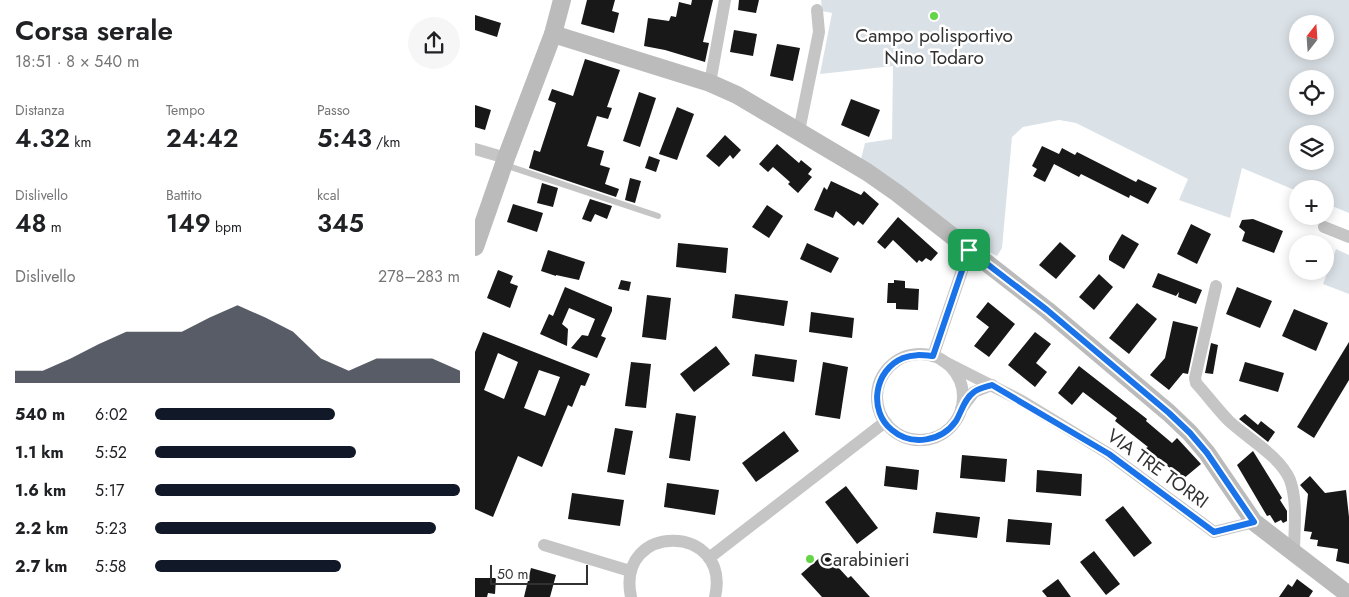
<!DOCTYPE html>
<html lang="it">
<meta charset="utf-8">
<style>
:root{--surface:#fff;--page:#f6f6f6;--text:#202124;--muted:#757577;--accent:#111827}
body{margin:0;font-family:Jost,sans-serif;background:var(--page);color:var(--text);height:100vh;display:flex;flex-direction:column;font-size:19px;white-space:nowrap}
*{box-sizing:border-box;margin:0}
p{font-size:16px;color:var(--muted)}
.icon{flex:none;width:28px;height:28px;fill:none;stroke:currentColor;stroke-width:2;stroke-linecap:round;stroke-linejoin:round}
.map{position:relative;flex:1;overflow:hidden}
.side{display:flex;flex-direction:column;background:var(--surface);width:475px}
.side>*{flex:none}
.needle{width:32px;rotate:17deg}
.controls{position:absolute;left:814px;top:15px;display:grid;gap:10px}
.controls a{display:grid;place-items:center;width:45px;height:45px;border-radius:50%;background:var(--surface);box-shadow:0 2px 12px #0003;font-size:25px}
.scale{position:absolute;left:15px;bottom:12px;width:98px;box-sizing:border-box;padding-left:5px;border:2px solid #313131;border-top:0;font-size:14px;line-height:18px;white-space:nowrap;color:#313131;-webkit-text-stroke:4px #fff;paint-order:stroke}
.pin{position:absolute;display:grid;place-items:center;width:42px;height:42px;color:#fff;margin:-21px;border-radius:10px;box-shadow:0 2px 8px #0006}
.round{display:grid;place-items:center;flex:none;width:52px;height:52px;border-radius:26px;background:var(--page)}
.summary{display:flex;align-items:center;justify-content:space-between;height:85px;padding:0 15px}
h1{font-size:28px;font-weight:600;line-height:38px}
.stats{display:grid;grid-template-columns:repeat(3,1fr);gap:8px;height:85px;padding:5px 15px}
.stats div{display:grid;align-content:center}
.stats b{font-size:25px;font-weight:600}
.stats small{font-size:14px;font-weight:400}
.stats p{font-size:14px}
.chart{height:140px;padding:10px 15px}
.chart p{display:flex;justify-content:space-between}
.chart svg{width:100%;height:90px;margin-top:5px;fill:var(--accent);opacity:.7}
ul{padding:0 15px;list-style:none;font-size:16px}
li{display:grid;grid-template-columns:80px 60px 1fr;align-items:center;height:38px}
li i{height:12px;border-radius:6px;background:var(--accent)}
main{display:flex;flex:1;min-height:0}
.map>svg:first-child{display:block}
</style>
<main>
<section class="side">
<div class="summary"><div><h1>Corsa serale</h1><p>18:51 · 8 × 540 m</p></div><a class="round"><svg class="icon" aria-label="share" viewBox="0 0 24 24"><path d="M12 15V3M7 8l5-5 5 5M5 13v7h14v-7"/></svg></a></div>
<div class="stats">
<div><p>Distanza</p><b>4.32<small> km</small></b></div>
<div><p>Tempo</p><b>24:42</b></div>
<div><p>Passo</p><b>5:43<small> /km</small></b></div>
</div>
<div class="stats">
<div><p>Dislivello</p><b>48<small> m</small></b></div>
<div><p>Battito</p><b>149<small> bpm</small></b></div>
<div><p>kcal</p><b>345</b></div>
</div>
<div class="chart"><p><span>Dislivello</span>278–283 m</p>
<svg viewBox="0 0 160 44" preserveAspectRatio="none"><path d="M0 44V38L10 38L20 32L30 25L40 19L50 19L60 19L70 12L80 6L90 12L100 19L110 32L120 38L130 32L140 32L150 32L160 38V44z"/></svg>
</div>
<ul>
<li><b>540 m</b>6:02<i style="width:59%"></i></li>
<li><b>1.1 km</b>5:52<i style="width:66%"></i></li>
<li><b>1.6 km</b>5:17<i style="width:100%"></i></li>
<li><b>2.2 km</b>5:23<i style="width:92%"></i></li>
<li><b>2.7 km</b>5:58<i style="width:61%"></i></li>
</ul>
</section>
<div class="map">
<svg width="874" height="597" viewBox="0 0 874 597">
<rect width="100%" height="100%" fill="#fff"/>
<!-- green -->
<g fill="#dbe2e7" fill-rule="evenodd">
<path d="M346 0H874V213L850 203V189H822V191L767 168 755 218 704 200 713 179 601 123 584 120 548 127 537 137 527 248 522 256 508 249 386 159 390 143 417 139 418 66 345 74 357 13 347 11ZM822 24H850V51H822ZM822 79H850V106H822ZM822 134H850V161H822Z"/>
<polygon points="861,249 874,255 874,294 848,284"/>
</g>
<!-- building -->
<g fill="#181818" fill-rule="evenodd">
<polygon points="112,0 140,0 137,11 144,13 139,33 106,24"/>
<polygon points="217,0 238,0 228,42 234,43 230,62 190,50 169,46 173,18 194,21 196,16 201,17 204,2 216,5"/>
<polygon points="264,0 284,0 281,13 263,10"/>
<polygon points="0,15 26,23 22,37 0,30"/>
<polygon points="259,30 282,34 278,56 255,52"/>
<polygon points="302,44 325,48 318,81 295,76"/>
<polygon points="110,59 145,70 132,107 137,108 133,119 122,116 112,146 129,151 125,165 135,168 130,184 144,189 141,197 54,168 59,150 65,152 81,103 73,100 77,89 98,96"/>
<polygon points="164,92 181,98 165,147 148,141"/>
<polygon points="376,99 405,110 394,137 366,125"/>
<polygon points="0,105 16,110 10,130 0,127"/>
<polygon points="202,107 219,114 202,160 184,154"/>
<polygon points="250,135 266,150 258,159 255,155 244,167 231,156"/>
<polygon points="302,144 324,163 326,160 337,169 333,174 337,177 323,193 313,184 315,182 298,167 293,172 284,164"/>
<polygon points="567,146 584,154 587,148 600,155 602,152 661,182 663,179 682,188 673,204 655,195 654,198 606,174 604,177 579,164 570,182 558,176 562,169 557,166"/>
<polygon points="174,156 185,160 181,172 170,168"/>
<polygon points="155,178 166,181 160,203 150,200"/>
<polygon points="356,181 386,195 389,191 404,204 388,225 383,221 379,226 361,211 358,218 339,210 349,187 352,190"/>
<polygon points="67,183 83,188 78,207 62,203"/>
<polygon points="115,199 137,206 132,219 120,214 116,222 107,219"/>
<polygon points="38,204 68,213 62,232 32,222"/>
<polygon points="292,205 308,216 294,238 277,227"/>
<polygon points="423,217 463,253 456,261 451,258 447,262 444,260 442,263 418,240 410,249 402,242"/>
<polygon points="778,219 808,231 799,253 767,241 770,232 764,227 767,220"/>
<polygon points="716,224 736,234 722,264 702,254"/>
<polygon points="647,234 664,244 649,269 634,260 634,256"/>
<polygon points="585,242 601,256 581,279 564,265"/>
<polygon points="203,243 253,248 251,273 201,267"/>
<polygon points="332,243 364,258 356,273 325,259"/>
<polygon points="73,250 110,262 104,280 81,275 81,276 66,271"/>
<polygon points="23,270 38,276 35,283 43,286 35,308 12,298"/>
<polygon points="683,273 727,290 721,304 703,297 704,292 701,296 677,287"/>
<polygon points="624,274 638,287 619,310 604,297"/>
<polygon points="146,280 156,282 154,291 143,289"/>
<polygon points="419,280 430,281 430,288 444,289 443,310 421,309 421,303 412,303 413,283 419,283"/>
<polygon points="90,287 137,307 137,311 126,336 131,338 122,358 96,348 107,335 113,336 120,319 94,308 87,324 93,329 92,346 65,334 74,314 78,316"/>
<polygon points="762,287 797,301 785,328 751,314"/>
<polygon points="260,294 313,301 309,326 257,318"/>
<polygon points="172,295 196,298 191,340 167,337"/>
<polygon points="513,302 540,324 514,357 499,346 514,327 501,317"/>
<polygon points="662,303 682,319 654,354 634,338"/>
<polygon points="819,309 853,323 841,351 807,336"/>
<polygon points="336,312 379,318 377,338 334,332"/>
<polygon points="698,321 723,327 713,374 708,373 694,390 675,375 690,358"/>
<path d="M8 332 115 374 110 386 106 385 97 407 93 405 67 467 43 456 18 517 0 509V352ZM23 353 43 362 29 399 9 390ZM64 370 85 377 70 416 49 408Z"/>
<polygon points="560,332 576,344 561,363 572,372 560,387 533,365"/>
<polygon points="874,342 874,380 839,438 822,427"/>
<polygon points="736,343 743,345 738,374 730,373"/>
<polygon points="241,346 255,364 219,392 205,374"/>
<polygon points="280,354 322,360 319,382 277,376"/>
<polygon points="156,362 176,364 171,408 150,406"/>
<polygon points="348,362 373,367 365,419 340,415"/>
<polygon points="770,362 809,373 803,392 764,381"/>
<polygon points="604,366 672,419 671,421 697,443 702,438 726,464 708,479 671,448 673,447 640,421 642,418 608,392 597,405 583,393"/>
<polygon points="201,413 221,416 215,461 194,458"/>
<polygon points="770,414 783,425 786,421 800,432 793,442 764,419"/>
<polygon points="140,428 158,431 150,475 132,472"/>
<polygon points="309,431 324,451 281,482 267,463"/>
<polygon points="778,451 807,498 805,500 812,511 812,521 808,523 806,520 800,523 795,515 792,516 762,465"/>
<polygon points="487,455 532,459 530,482 485,478"/>
<polygon points="411,466 444,470 442,490 409,486"/>
<polygon points="562,470 607,474 606,496 561,492"/>
<polygon points="835,476 850,493 871,490 874,517 874,564 861,561 863,549 842,546 843,540 835,539 837,532 829,531 833,494 825,485"/>
<polygon points="192,483 244,490 240,515 189,507"/>
<polygon points="371,486 403,528 382,544 350,502"/>
<polygon points="97,493 149,500 145,526 93,519"/>
<polygon points="648,506 677,543 659,557 630,520"/>
<polygon points="461,512 505,517 502,538 458,533"/>
<polygon points="533,519 577,523 575,545 531,542"/>
<polygon points="619,551 645,584 631,595 605,562"/>
<polygon points="350,553 373,578 376,576 395,597 347,597 326,574"/>
<polygon points="56,568 81,575 75,597 49,597"/>
<polygon points="0,578 21,578 20,594 13,593 12,597 0,597"/>
<polygon points="583,579 596,597 572,597 567,591"/>
<polygon points="822,579 838,591 834,597 804,597 813,584 817,587"/>
</g>
<g fill="none" stroke-linecap="round" stroke-linejoin="round">
<!-- service -->
<polyline stroke="#c5c5c5" stroke-width="6" points="30,165 183,216"/>
<!-- minor -->
<g stroke="#c5c5c5" stroke-width="12">
<polyline points="235,83 250,0"/>
<polyline points="324,131 344,32 342,10"/>
<polyline points="0,149 31,158"/>
<polyline points="849,227 874,237"/>
<path d="M741 286 720 378 721 383C732 395 742 409 754 421 772 438 805 456 815 480 823 502 819 530 819 553"/>
<circle cx="445" cy="397" r="43"/>
<polyline points="458,356 494,250"/>
<polyline points="468,361 547,401 634,454 739,532 779,522"/>
<polyline points="486,409 499,392 517,385"/>
<polyline points="69,545 155,571"/>
<polyline points="234,558 410,422"/>
<path d="M156 597C140 521 257 523 240 597"/>
</g>
<!-- secondary -->
<g stroke="#bbb" stroke-width="18">
<polyline points="78,34 235,83 262,95 392,172 422,193 572,310 694,413 715,433 732,453 779,522 874,595"/>
<polyline points="0,247 31,158 78,34 87,0"/>
</g>
</g>
<g fill="none" stroke-linecap="round" stroke-linejoin="round">
<!-- route casing -->
<g stroke="#fff" stroke-width="10">
<path id="route" d="M494 250 572 310 694 413 715 433 732 453 779 522 739 532 634 454 517 385C511 387 504 388 499 392 489 399 487 411 481 421 467 441 437 447 417 430 393 411 399 370 428 358 438 354 447 355 458 356Z"/>
</g>
<!-- route -->
<use href="#route" stroke="#1a73e8" stroke-width="6"/>
</g>
<!-- markers -->
<g fill="#63d546" stroke="#fff" stroke-width="2">
<circle cx="459" cy="16" r="5"/>
<circle cx="335" cy="559" r="5"/>
</g>
<g text-anchor="middle" stroke-width="5" stroke-linejoin="round" paint-order="stroke">
<!-- poi labels -->
<g font-size="19" fill="#313131" stroke="#fff">
<text x="459" y="42">Campo polisportivo<tspan x="459" dy="22">Nino Todaro</tspan></text>
<text x="345" y="566" text-anchor="start">Carabinieri</text>
</g>
<!-- street labels -->
<g font-size="19" fill="#313131" stroke="#fff">
<text transform="translate(683 468) rotate(36)" y="7">VIA TRE TORRI</text>
</g>
</g>
</svg>
<div class="controls">
<a><svg class="needle" viewBox="-14 -14 28 28"><path d="M0-13l5 13h-10z" fill="#e53935"/><path d="M0 13l5-13h-10z" fill="#757577"/></svg></a>
<a><svg class="icon" aria-label="locate" viewBox="0 0 24 24"><circle cx="12" cy="12" r="6"/><path d="M12 2v4M12 18v4M2 12h4M18 12h4"/></svg></a>
<a><svg class="icon" aria-label="layers" viewBox="0 0 24 24"><path d="M12 4l9 5-9 5-9-5zM3 14l9 5 9-5"/></svg></a>
<a>+</a>
<a>−</a>
</div>
<div class="scale">50 m</div>
<div class="pin" style="left:494px;top:250px;background:#1e9e55"><svg class="icon" aria-label="arrive" viewBox="0 0 24 24"><path d="M6 21V4h12l-3 4 3 4H6"/></svg></div>
</div>
</main>
